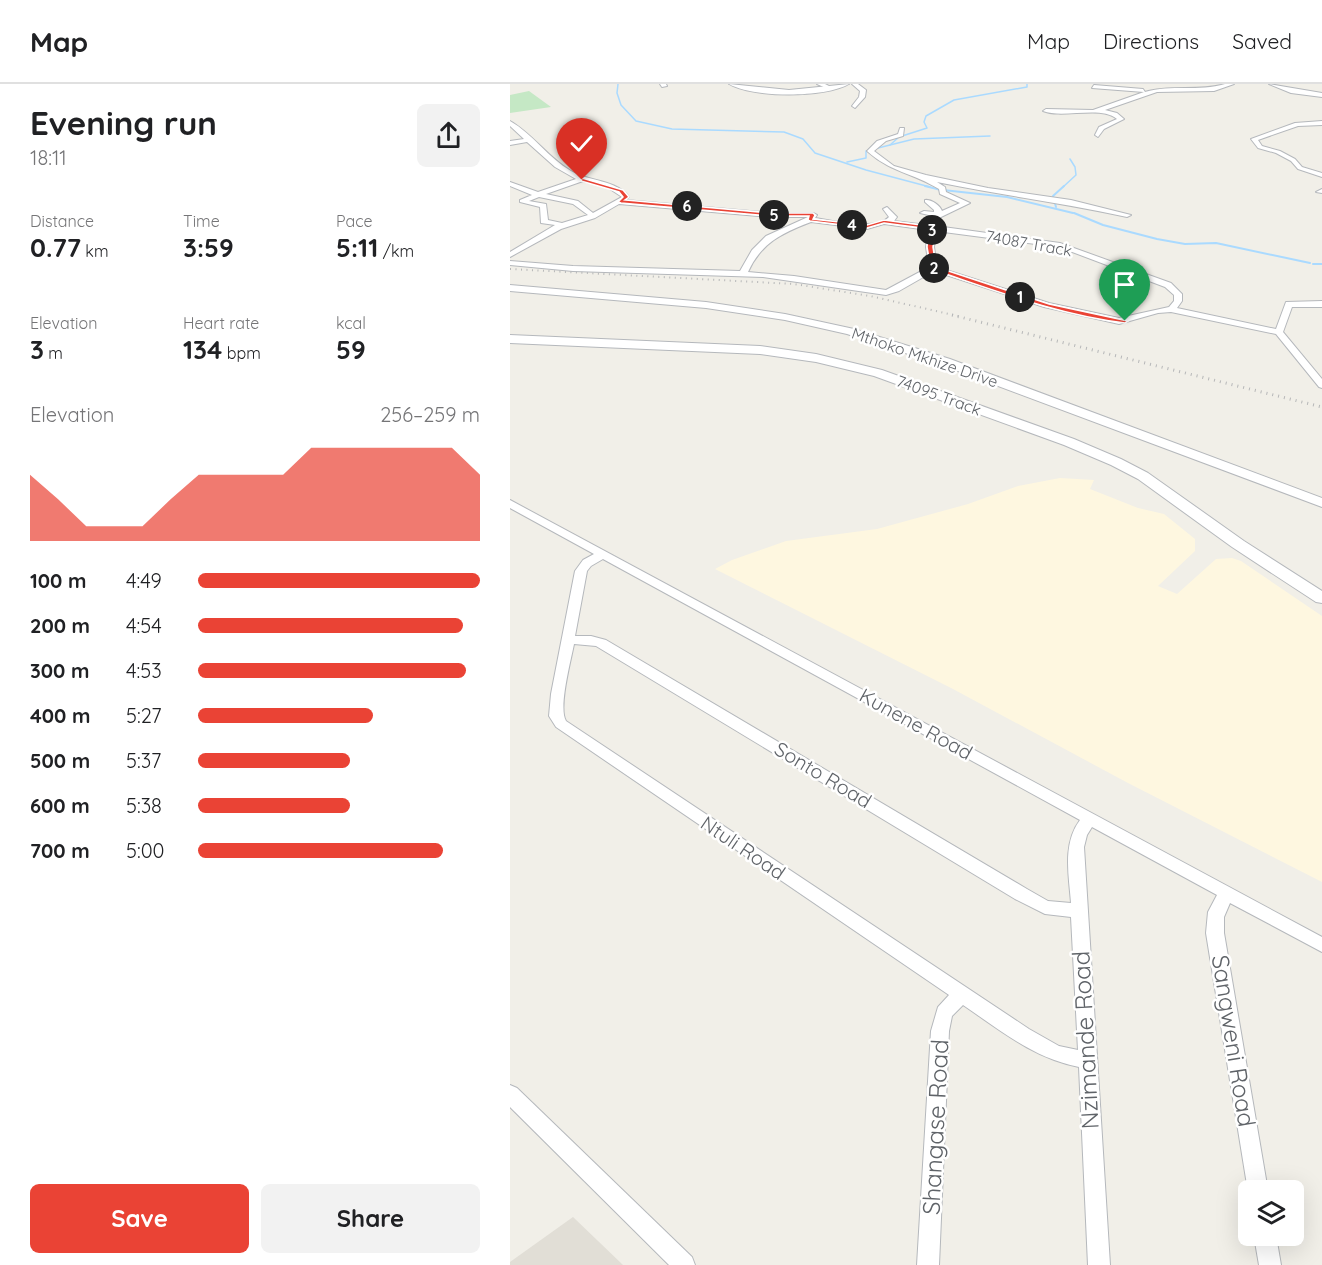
<!DOCTYPE html>
<meta charset="utf-8">
<style>
:root{--surface:#fff;--page:#f2f2f2;--text:#202124;--muted:#757577;--line:#e0e0e0;--accent:#ea4335}
body{margin:0;font-family:Quicksand,sans-serif;background:var(--page);color:var(--text);height:100vh;display:flex;flex-direction:column;font-size:22px;white-space:nowrap}
*{box-sizing:border-box;margin:0}
p{font-size:20px;color:var(--muted)}
.icon{flex:none;width:33px;height:33px;fill:none;stroke:currentColor;stroke-width:2;stroke-linecap:round;stroke-linejoin:round}
.map{position:relative;flex:1;overflow:hidden}
.drawer{display:flex;flex-direction:column;background:var(--surface);width:510px}
.drawer>*{flex:none}
.fabs{position:absolute;left:728px;top:1096px;display:grid;gap:12px}
.fabs a{display:grid;place-items:center;width:66px;height:66px;border-radius:9px;background:var(--surface);box-shadow:0 6px 24px #0002;font-size:30px}
.pin{position:absolute;display:grid;place-items:center;width:51px;height:51px;color:#fff;margin:-62px -26px;border-radius:50% 50% 50% 0;rotate:-45deg;box-shadow:0 0 6px #0007}
.pin .icon{rotate:45deg}
.km{position:absolute;width:30px;height:30px;margin:-15px;border-radius:50%;background:#222;color:#fff;font-size:16px;line-height:30px;text-align:center}
.round{display:grid;place-items:center;flex:none;width:63px;height:63px;border-radius:9px;background:var(--page)}
.overview{display:flex;align-items:center;justify-content:space-between;height:102px;padding:0 30px}
h1{font-size:33px;font-weight:800;line-height:45px}
.stats{display:grid;grid-template-columns:repeat(3,1fr);gap:9px;height:102px;padding:6px 30px}
.stats div{display:grid;align-content:center}
.stats b{font-size:26px;font-weight:800}
.stats small{font-size:16px;font-weight:400}
.stats p{font-size:16px}
.chart{height:168px;padding:12px 30px}
.chart p{display:flex;justify-content:space-between}
.chart svg{width:100%;height:108px;margin-top:6px;fill:var(--accent);opacity:.7}
.button{display:flex;gap:12px;margin-top:auto;padding:12px 30px}
.button a{flex:1;height:69px;border-radius:9px;background:var(--accent);color:#fff;font-size:24px;font-weight:800;line-height:69px;text-align:center}
.button a+a{background:var(--page);color:var(--text)}
ul{padding:0 30px;list-style:none;font-size:20px}
li{display:grid;grid-template-columns:96px 72px 1fr;align-items:center;height:45px}
li i{height:15px;border-radius:8px;background:var(--accent)}
header{display:flex;align-items:center;gap:36px;box-sizing:border-box;height:84px;padding:0 30px;background:var(--surface);border-bottom:2px solid var(--line)}
header strong{font-size:28px}
nav{display:flex;gap:33px;margin-inline-start:auto;font-size:21px}
main{display:flex;flex:1;min-height:0}
.map>svg:first-child{display:block}
</style>
<header>
<strong>Map</strong>
<nav><a>Map</a><a>Directions</a><a>Saved</a></nav>
</header>
<main>
<section class="drawer">
<div class="overview"><div><h1>Evening run</h1><p>18:11</p></div><a class="round"><svg class="icon" aria-label="share" viewBox="0 0 24 24"><path d="M12 15V3M7 8l5-5 5 5M5 13v7h14v-7"/></svg></a></div>
<div class="stats">
<div><p>Distance</p><b>0.77<small> km</small></b></div>
<div><p>Time</p><b>3:59</b></div>
<div><p>Pace</p><b>5:11<small> /km</small></b></div>
</div>
<div class="stats">
<div><p>Elevation</p><b>3<small> m</small></b></div>
<div><p>Heart rate</p><b>134<small> bpm</small></b></div>
<div><p>kcal</p><b>59</b></div>
</div>
<div class="chart"><p><span>Elevation</span>256–259 m</p>
<svg viewBox="0 0 160 44" preserveAspectRatio="none"><path d="M0 44V17L10 27L20 38L30 38L40 38L50 27L60 17L70 17L80 17L90 17L100 6L110 6L120 6L130 6L140 6L150 6L160 17V44z"/></svg>
</div>
<ul>
<li><b>100 m</b>4:49<i style="width:100%"></i></li>
<li><b>200 m</b>4:54<i style="width:94%"></i></li>
<li><b>300 m</b>4:53<i style="width:95%"></i></li>
<li><b>400 m</b>5:27<i style="width:62%"></i></li>
<li><b>500 m</b>5:37<i style="width:54%"></i></li>
<li><b>600 m</b>5:38<i style="width:54%"></i></li>
<li><b>700 m</b>5:00<i style="width:87%"></i></li>
</ul>
<div class="button"><a>Save</a><a>Share</a></div>
</section>
<div class="map">
<svg width="812" height="1181" viewBox="0 0 812 1181">
<rect width="100%" height="100%" fill="#f1efe8"/>
<!-- commercial -->
<polygon fill="#fef7e0" points="550,394 584,396 580,405 628,424 654,430 685,455 685,467 648,502 667,510 706,475 722,474 731,477 812,532 812,798 618,699 443,605 205,485 222,476 276,457 367,445 458,420 508,402"/>
<!-- education -->
<polygon fill="#e1ded6" points="63,1133 113,1181 0,1181 0,1178"/>
<!-- green -->
<polygon fill="#c5e8c5" points="19,7 41,23 0,29 0,11"/>
<g fill="none" stroke-linecap="round" stroke-linejoin="round">
<!-- stream-far1 -->
<g stroke="#aadaff" stroke-width="1.5">
<polyline points="108,0 107,9 111,21 126,37 162,45 274,48 293,55 305,69 356,86 420,103"/>
<polyline points="380,61 389,53 417,44 414,38 416,32 444,16 517,3 517,0"/>
<polyline points="337,78 356,74 356,67 404,55 480,52"/>
<polyline points="553,103 566,91 565,83 560,75"/>
</g>
<!-- stream -->
<g stroke="#aadaff" stroke-width="2">
<polyline points="415,102 431,106"/>
<polyline points="433,106 497,113 563,129"/>
<polyline points="546,123 543,112 554,102"/>
<polyline points="564,129 593,141 647,155 675,160 706,159 800,179"/>
<polyline points="803,180 812,180"/>
</g>
<!-- minor casing -->
<g stroke="#b5b8bc" stroke-width="2">
<g id="minor">
<polygon points="150,0 156,0 157,2 152,3"/>
<polygon points="307,0 315,0 323,4 318,5"/>
<polygon points="342,0 348,0 356,6 355,13 345,24 342,22 349,13 350,7"/>
<path d="M715 0H724L704 7 647 8 595 26 607 29 614 35 594 45 588 53 585 51 589 43 607 35C591 21 553 35 533 27L536 25 583 26 634 8 582 4 584 1 633 5 635 8C661 0 689 8 715 0Z"/>
<polygon points="759,0 812,9 812,13 781,9"/>
<path d="M0 37C23 50 38 74 61 87 80 98 105 95 119 113L115 116 261 129H303L307 131 305 134C324 137 365 147 379 133L373 125 377 123 387 133 384 137 417 141 423 132 410 129 414 127 424 128V126L415 118V116C421 115 430 121 432 127L450 119 430 110 429 105C403 89 380 88 357 67L367 57 388 50 390 44H394L393 52 376 57 364 67 384 82 416 91 478 104 561 116 621 131 617 133C554 119 490 111 427 98L435 103 436 108 460 119 431 133 426 142 550 159 661 199 672 210V217L667 224 766 245 776 218 812 217V223H782L773 248 812 295V304L809 303 766 250 661 228 648 229 609 240 534 223 424 187 389 207 376 211 253 193 63 187 0 181V177L63 182 230 187 242 166 256 152 298 133H261L109 120 85 134 51 145 0 173V168L45 141 31 139 30 123 10 118V116L22 111 0 102V98L28 108 66 95 45 83 17 58 0 61V57L14 55 0 42ZM73 97 97 103 112 113 83 129 68 117 36 110ZM29 113 63 120 78 131 52 139 38 136 36 120 19 117ZM301 138 357 145 374 140 418 146 416 163 419 183 376 206 284 192 238 188C251 159 272 149 301 138ZM426 147 549 163 655 203 664 211V217L659 223 609 234 539 219 427 183 424 163Z"/>
<polygon points="812,37 812,41 788,42 748,56 752,62 770,67 785,75 792,83 812,89 812,93 788,85 781,77 766,69 748,64 741,55 785,39"/>
<polygon points="812,105 812,109 806,108"/>
<path d="M0 416 812 853V868L720 819 714 833V849L758 1107H738L696 849 698 828 707 811 582 743 577 751 574 763 600 1181H578L569 983C523 974 490 946 453 921L442 932 439 947 429 1181H407L421 947 428 923 439 911 46 643 39 632 41 610 65 487 73 476 84 470 0 424ZM93 475 570 736C552 760 559 792 561 819L538 817 517 805 96 556 81 552H65L77 487 81 482ZM64 560 86 562 505 815 535 830 561 833 568 966 549 962 519 945 56 637C48 624 61 576 64 560Z"/>
<polygon points="0,1001 7,1004 182,1173 185,1181 159,1181 0,1023"/>
<polygon points="744,1152 766,1152 771,1181 749,1181"/>
</g>
</g>
<!-- tertiary casing -->
<g stroke="#b5b8bc" stroke-width="2">
<g id="tertiary">
<path d="M219 0 279 6 339 0C315 14 243 14 219 0Z"/>
<polygon points="0,201 196,218 275,230 344,245 440,275 812,414 812,423 432,281 337,250 275,236 196,224 0,207"/>
<polygon points="0,251 250,262 306,270 372,286 564,355 611,375 638,389 734,457 812,507 812,519 806,518 722,463 628,395 601,381 554,361 364,292 306,278 250,270 0,259"/>
</g>
</g>
<!-- minor -->
<use href="#minor" fill="#fff" fill-rule="evenodd"/>
<!-- tertiary -->
<use href="#tertiary" fill="#fff" fill-rule="evenodd"/>
<!-- rail-far1 -->
<polyline stroke="#b6b7b8" stroke-width="2" stroke-dasharray="1 4.5" stroke-linecap="butt" points="0,185 284,200 360,212 448,232"/>
<!-- rail -->
<polyline stroke="#b6b7b8" stroke-width="3" stroke-dasharray="1 5" stroke-linecap="butt" points="442,231 812,323"/>
</g>
<!-- route -->
<path fill="#ea4335" stroke="#fff" stroke-width="1.5" d="M72 94 113 106 119 113 115 116 261 129H303L305 131 303 135 357 141 374 136 426 143 423 163 426 183 539 220 618 237 615 239C548 231 484 206 421 185L417 163 419 145 374 139 357 144 300 137 298 136 299 132H261L111 119 108 118 113 113 109 108 71 97Z"/>
<g text-anchor="middle" stroke-width="5" stroke-linejoin="round" paint-order="stroke">
<!-- far-street labels -->
<g font-size="16" fill="#5f6368" stroke="#fff">
<text transform="translate(519 159) rotate(10)" y="6">74087 Track</text>
<text transform="translate(415 273) rotate(19)" y="6">Mthoko Mkhize Drive</text>
<text transform="translate(429 311) rotate(20)" y="6">74095 Track</text>
</g>
<!-- street labels -->
<g font-size="20" fill="#5f6368" stroke="#fff">
<text transform="translate(406 640) rotate(29)" y="7">Kunene Road</text>
<text transform="translate(313 691) rotate(31)" y="7">Sonto Road</text>
<text transform="translate(233 764) rotate(34)" y="7">Ntuli Road</text>
</g>
<!-- near-street labels -->
<g font-size="24" fill="#5f6368" stroke="#fff">
<text transform="translate(576 956) rotate(-93)" y="8">Nzimande Road</text>
<text transform="translate(723 957) rotate(81)" y="8">Sangweni Road</text>
<text transform="translate(426 1043) rotate(-87)" y="8">Shangase Road</text>
</g>
</g>
</svg>
<div class="fabs">
<a><svg class="icon" aria-label="layers" viewBox="0 0 24 24"><path d="M12 4l9 5-9 5-9-5zM3 14l9 5 9-5"/></svg></a>
</div>
<div class="pin" style="left:615px;top:237px;background:#1e9e55"><svg class="icon" aria-label="arrive" viewBox="0 0 24 24"><path d="M6 21V4h12l-3 4 3 4H6"/></svg></div>
<div class="pin" style="left:72px;top:96px;background:#d93025"><svg class="icon" aria-label="check" viewBox="0 0 24 24"><path d="M5 12l5 5 9-10"/></svg></div>
<b class="km" style="left:510px;top:213px">1</b>
<b class="km" style="left:424px;top:184px">2</b>
<b class="km" style="left:422px;top:146px">3</b>
<b class="km" style="left:342px;top:141px">4</b>
<b class="km" style="left:264px;top:131px">5</b>
<b class="km" style="left:177px;top:122px">6</b>
</div>
</main>
